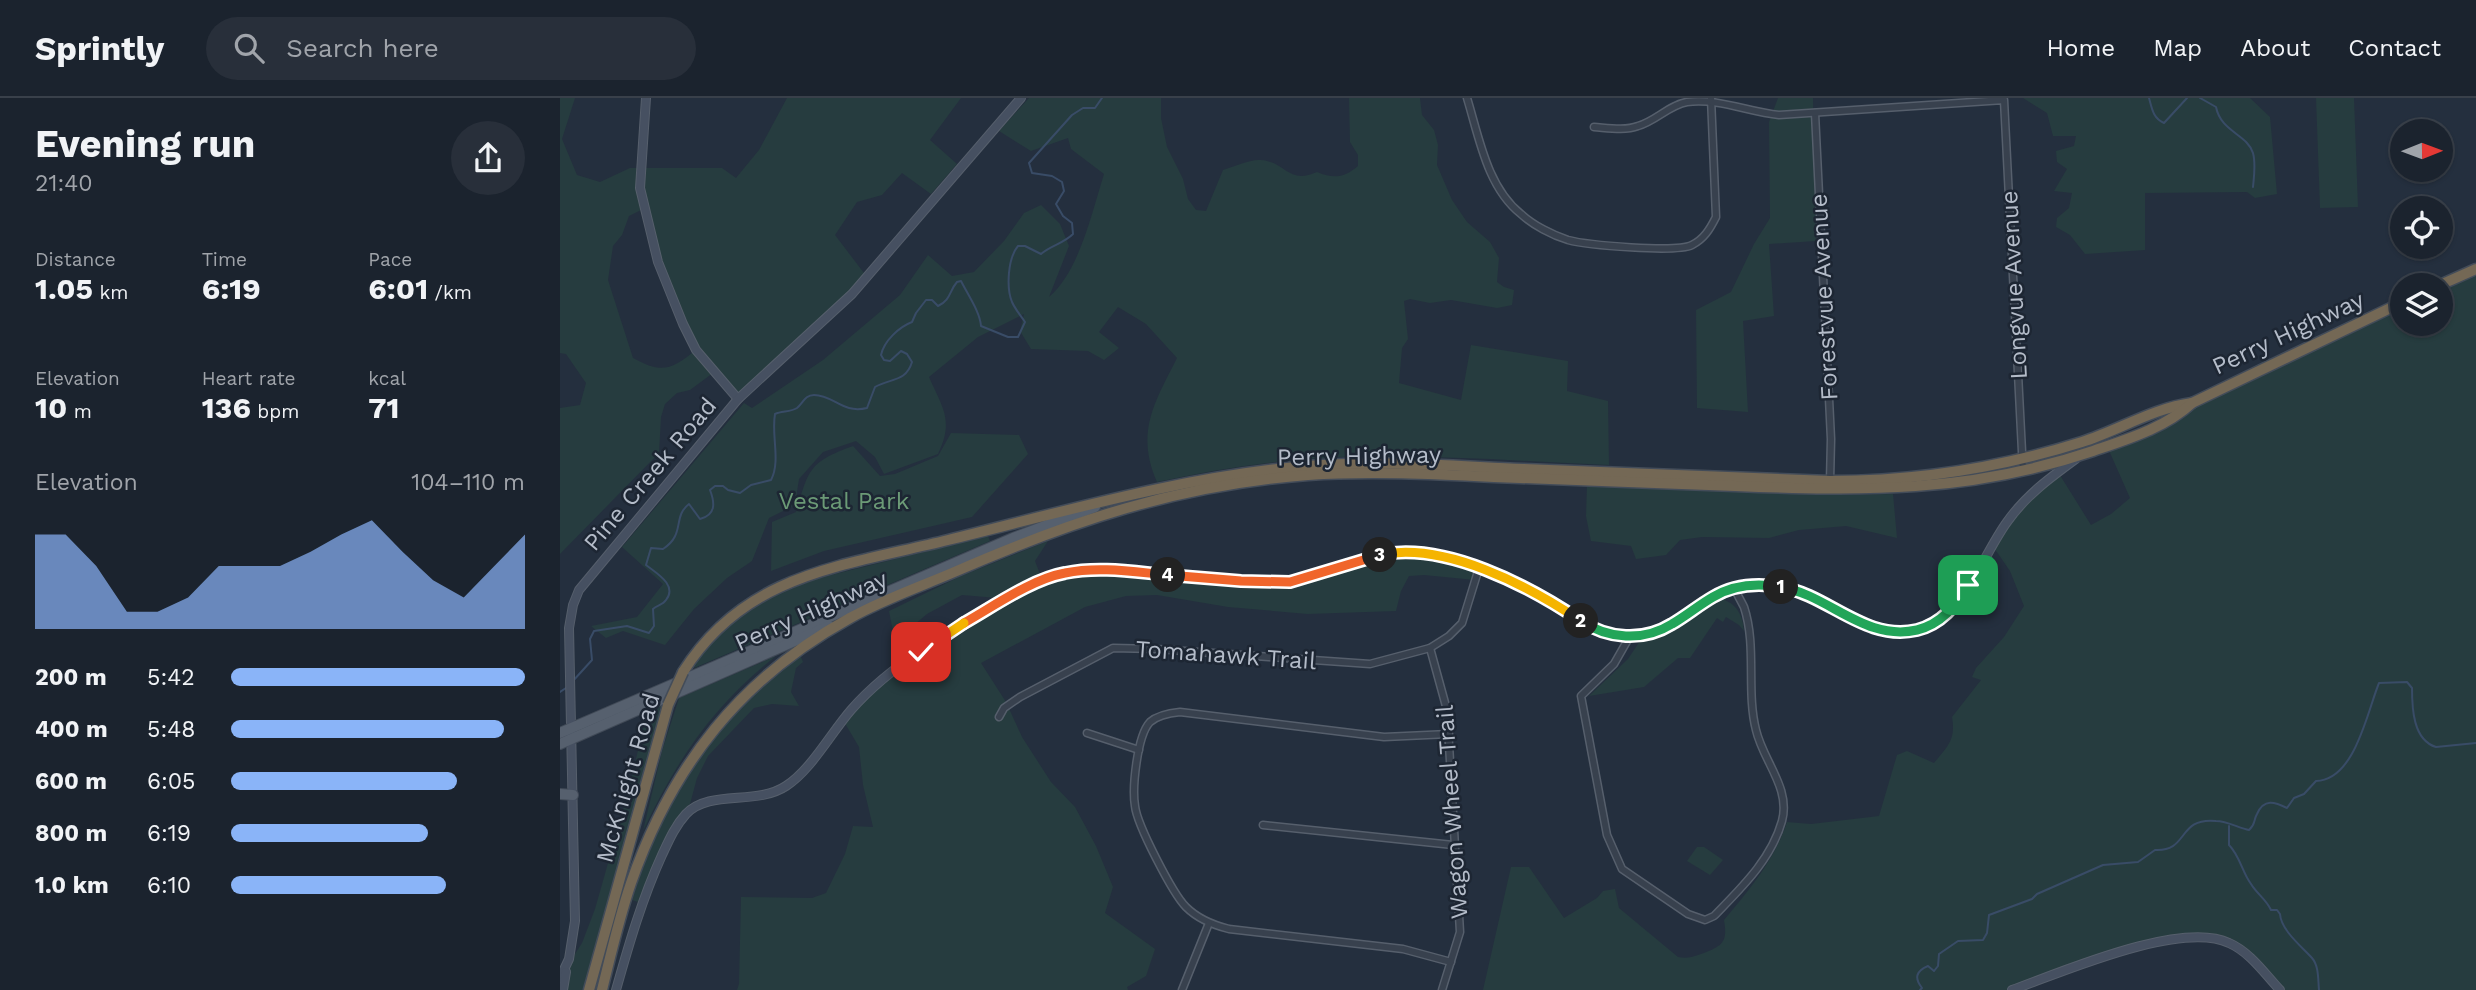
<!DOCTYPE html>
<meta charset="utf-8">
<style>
:root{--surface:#1b232e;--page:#282f3a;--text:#f1f3f6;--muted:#a0a4aa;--line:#39404a;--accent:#8ab4f8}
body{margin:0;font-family:"Work Sans",sans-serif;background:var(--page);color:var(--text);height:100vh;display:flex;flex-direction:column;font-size:26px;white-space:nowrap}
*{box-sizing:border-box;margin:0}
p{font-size:23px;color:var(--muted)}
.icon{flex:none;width:38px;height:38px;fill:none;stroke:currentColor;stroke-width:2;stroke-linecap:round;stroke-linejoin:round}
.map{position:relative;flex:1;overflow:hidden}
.sheet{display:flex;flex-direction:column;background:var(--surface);width:560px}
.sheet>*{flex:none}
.needle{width:46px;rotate:89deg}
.fabs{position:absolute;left:1830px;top:21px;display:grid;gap:14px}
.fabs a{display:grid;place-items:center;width:63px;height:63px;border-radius:50%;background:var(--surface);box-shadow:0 2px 5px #0004,0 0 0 2px var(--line);font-size:35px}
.pin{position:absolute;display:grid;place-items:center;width:60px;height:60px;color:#fff;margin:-30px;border-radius:14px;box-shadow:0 4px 10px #0006}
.km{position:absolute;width:35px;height:35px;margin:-18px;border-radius:50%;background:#222;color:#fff;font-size:19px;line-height:35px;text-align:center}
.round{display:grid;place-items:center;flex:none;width:74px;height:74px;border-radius:37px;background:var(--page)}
.headline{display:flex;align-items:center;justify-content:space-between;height:119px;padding:0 35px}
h1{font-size:38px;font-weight:700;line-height:52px}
.metrics{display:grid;grid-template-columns:repeat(3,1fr);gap:10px;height:119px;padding:7px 35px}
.metrics div{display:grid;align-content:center}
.metrics b{font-size:30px;font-weight:700}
.metrics small{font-size:19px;font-weight:400}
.metrics p{font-size:19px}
.chart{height:196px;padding:14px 35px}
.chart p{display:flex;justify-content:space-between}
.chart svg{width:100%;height:126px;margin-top:7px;fill:var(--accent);opacity:.7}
ul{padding:0 35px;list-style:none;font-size:23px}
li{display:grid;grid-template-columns:112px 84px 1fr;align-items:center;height:52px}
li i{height:18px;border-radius:9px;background:var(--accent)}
header{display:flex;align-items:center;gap:42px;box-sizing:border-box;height:98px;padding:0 35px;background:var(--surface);border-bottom:2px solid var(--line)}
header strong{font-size:33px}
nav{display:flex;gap:38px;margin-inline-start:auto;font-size:24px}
.search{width:490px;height:63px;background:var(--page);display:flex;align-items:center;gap:18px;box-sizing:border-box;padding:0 24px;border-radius:38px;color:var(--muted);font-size:26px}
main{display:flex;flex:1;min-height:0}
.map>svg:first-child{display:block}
</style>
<header>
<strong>Sprintly</strong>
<div class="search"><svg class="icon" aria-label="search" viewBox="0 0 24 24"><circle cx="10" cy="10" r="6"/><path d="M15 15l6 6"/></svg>Search here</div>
<nav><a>Home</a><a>Map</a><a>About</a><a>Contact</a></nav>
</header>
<main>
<section class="sheet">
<div class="headline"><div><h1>Evening run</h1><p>21:40</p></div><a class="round"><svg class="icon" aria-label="share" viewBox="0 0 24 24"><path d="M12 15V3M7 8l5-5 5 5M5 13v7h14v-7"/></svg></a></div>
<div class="metrics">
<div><p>Distance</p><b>1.05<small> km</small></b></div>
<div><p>Time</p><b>6:19</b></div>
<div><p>Pace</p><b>6:01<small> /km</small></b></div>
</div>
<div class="metrics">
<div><p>Elevation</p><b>10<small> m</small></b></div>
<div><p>Heart rate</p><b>136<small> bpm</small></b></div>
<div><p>kcal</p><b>71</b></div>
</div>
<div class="chart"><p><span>Elevation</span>104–110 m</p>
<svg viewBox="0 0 160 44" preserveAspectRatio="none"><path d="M0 44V11L10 11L20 22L30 38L40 38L50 33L60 22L70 22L80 22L90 17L100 11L110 6L120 17L130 27L140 33L150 22L160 11V44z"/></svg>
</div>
<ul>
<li><b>200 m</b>5:42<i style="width:100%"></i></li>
<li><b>400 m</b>5:48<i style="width:93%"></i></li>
<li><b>600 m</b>6:05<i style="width:77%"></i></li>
<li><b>800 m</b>6:19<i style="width:67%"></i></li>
<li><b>1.0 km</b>6:10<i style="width:73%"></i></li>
</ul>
</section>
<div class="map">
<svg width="1916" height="892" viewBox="0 0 1916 892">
<rect width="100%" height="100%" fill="#242f3e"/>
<!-- green -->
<g fill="#263c3f" fill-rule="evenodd">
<path d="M0 0H15L2 41 17 77 40 84 70 70H162L176 80 199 52 227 0H401L370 42 397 66 371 96 342 75 322 97 297 104 275 137 307 179 178 301 153 275 130 292 117 295 105 306 101 319 99 355 0 456V310L20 307 26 285 6 256 0 255ZM83 111 123 226 136 252C111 272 102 276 73 260L48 182 53 148 62 137 69 118Z"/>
<path d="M469 0H601V20L607 49 623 81 628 101 636 112 646 113 663 72C673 69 690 61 701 62 726 64 728 87 757 74 774 81 784 80 798 68V57L790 44 789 0H860L862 17 874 32 878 47 877 67 892 102 907 124 930 144 939 160 937 184 944 189 954 192 952 207 937 210 891 202 870 205 850 201 844 203 848 241 842 250 839 285 901 302 911 247 1008 263 1007 293 1048 303 1049 367C958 363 867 356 777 359 716 362 656 371 597 384 575 334 595 304 617 260L586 226 558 209 539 234 559 250 544 262 528 253 471 251 460 233 464 216 418 239 369 279C383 311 394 322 378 356L324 376 315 359 296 343 263 354 239 381 235 407 209 420 192 463 167 480 134 511 105 547 63 533 46 540 31 528 77 519 103 486 62 449 184 305 192 310 263 262 340 197 368 157 392 178 414 174 444 143 464 115 481 107 500 126 509 148 489 199C519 174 532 114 544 76L511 51 508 40 471 53 439 33Z"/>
<polygon points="1218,0 1253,0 1256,143 1209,146 1214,218 1183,223 1188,314 1137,310 1136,212 1171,194 1194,146 1210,120 1209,24"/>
<polygon points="1463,0 1690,0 1710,19 1717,96 1695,100 1687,94 1585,95 1585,152 1525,156 1510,137 1496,129 1497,120 1509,110 1512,95 1494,93 1507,71 1497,64 1496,53 1514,48 1516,38 1493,38 1487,15"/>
<polygon points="1756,0 1794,0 1798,109 1760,110"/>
<path d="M1916 171V892H1720L1689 858 1656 840 1589 846 1452 892H923L951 769H969L1004 820 1037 800 1043 793 1055 791 1059 810 1118 859C1127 861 1132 859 1141 856 1162 848 1168 845 1164 822 1190 791 1214 763 1227 724L1251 726 1319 718 1337 657 1347 653 1374 665C1388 648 1396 642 1392 619L1421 582 1412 579 1416 570 1444 539 1464 508 1450 473 1432 447 1441 433 1498 374 1531 427 1551 416 1570 400 1547 348 1573 339 1632 305 1843 204V226H1881V187Z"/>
<path d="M391 335 459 337 468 356 412 419 264 453 211 473 212 424 236 414C249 371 249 364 293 348L320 378 335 376 378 358Z"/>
<polygon points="1027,387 1270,397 1333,396 1337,440 1286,428 1239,432 1209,440 1142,439 1120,442 1106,457 1076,461 1071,448 1031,443 1026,418"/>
<path d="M428 438 430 443 134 570C159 518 218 492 271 477Z"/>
<path d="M488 443 475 463 480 476 486 480 506 475 730 484 843 453 919 470 915 482 864 477 849 478 841 493 836 513 748 516 668 509 597 497 566 498 525 509 421 565 446 604 462 639 491 684 515 709 536 748 553 789 545 815 595 851 586 878 567 889 568 892H177L179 886 181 799 252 800 266 795 285 756 293 728 313 729 303 687 299 649 283 622C321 575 387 538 438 506L437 500 402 497 367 516 335 543 329 513 401 478Z"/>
<path d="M1161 501C1177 505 1183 518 1184 533L1179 527 1166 519 1163 524 1157 520 1130 560H1118L1084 589 1029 598 1068 561 1080 543 1104 536 1152 504Z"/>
<path d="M240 557 243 564 236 570 231 594 239 608 212 606 194 610 148 658 137 680 130 706 124 711 110 734 78 804 72 802C102 706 157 615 240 557Z"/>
<path d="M216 558C154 607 117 661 83 733L102 653 119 600Z"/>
<polygon points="103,601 108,607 29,892 3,892 6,870 22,845 35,811 67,698 89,607"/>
<polygon points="1137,749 1144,749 1163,762 1150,777 1127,763"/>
</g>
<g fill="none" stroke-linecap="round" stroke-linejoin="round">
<!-- stream -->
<g stroke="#394c67" stroke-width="2">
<path d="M1589 0C1592 11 1593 20 1604 25L1627 0"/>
<path d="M1640 0 1656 9C1661 34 1687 36 1693 55 1696 66 1694 78 1693 89"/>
<path d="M12 584 32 562 30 541 34 533 67 528 89 535 94 528 93 511C97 507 103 507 106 502 118 487 96 475 86 467L91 450 103 451C126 436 112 419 129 406L140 421C156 417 155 405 150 392L155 388H163L168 392 180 395 191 387 211 382C221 363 211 337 215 316 222 313 231 314 237 310 243 305 245 297 254 297 274 297 282 316 307 310L315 289C331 280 346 284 352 264L347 256 341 253 330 263 324 262 321 257C324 243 339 229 352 224L356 215 366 202H372L378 208C391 202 389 193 397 184L401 183C408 197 420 214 421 228L448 239H458L465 224C461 218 455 211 452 204 446 189 448 160 458 148H465L481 156C491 147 503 146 513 136L512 125 503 118 496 106 504 93 502 84 492 78 472 75 469 65 512 17 523 10H535L542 0"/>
<polyline points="0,594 6,590"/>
<path d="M1669 728V747C1680 758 1682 774 1691 786 1697 796 1706 801 1711 812H1717L1720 816C1721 832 1741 848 1752 860 1759 868 1758 882 1759 892"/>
<path d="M1360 892 1362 890C1354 880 1356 873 1368 868L1374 873 1378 868 1379 856 1398 843 1423 842 1427 835 1429 817 1472 801 1477 796 1543 767 1578 764 1595 752C1629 754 1617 719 1656 723 1667 723 1679 730 1689 732 1696 726 1693 723 1697 716 1704 700 1715 704 1727 710L1734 700 1744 696 1756 683C1795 682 1807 614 1819 585L1847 584 1852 590C1852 610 1853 642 1876 649L1916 645"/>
</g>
<!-- street casing -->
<g stroke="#565f6c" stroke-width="9">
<g id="street">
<path d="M907 0C919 39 927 89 961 116 973 127 992 137 1008 142 1027 147 1116 155 1132 147 1144 141 1150 131 1156 119L1151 0"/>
<polyline points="1255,15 1271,341 1270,383"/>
<path d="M1034 29C1048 30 1065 33 1078 28 1096 23 1109 7 1127 4 1159 0 1188 14 1219 17L1444 2 1463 373"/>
<path d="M1070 538 1054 566 1021 598 1047 737 1062 771 1128 816 1145 822 1154 818C1181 790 1211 762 1222 723 1231 690 1203 663 1196 632 1186 593 1197 548 1184 509 1181 503 1177 496 1174 490"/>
<polyline points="870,550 887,612 900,834 882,892"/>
<polyline points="439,619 444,610 460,599 553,550 596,551 810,566 870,550 889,538 902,525 919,470"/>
<polyline points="527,635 579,652"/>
<path d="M889 636 824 639 620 614C610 615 598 617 590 624 577 638 572 690 575 708 577 727 613 796 626 809 638 821 653 827 669 831L843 851 891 864"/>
<polyline points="703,727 893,747"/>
<polyline points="622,892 649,825"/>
</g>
</g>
<!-- secondary casing -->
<g stroke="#565f6c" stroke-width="10">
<g id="secondary">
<polyline points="86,0 80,90 98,164 123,226 136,252 178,301"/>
<polyline points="0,880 9,861 15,823 9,530 13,507 19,492 178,301 292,196 461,0"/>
<polyline points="3,892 6,874"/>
<path d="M56 892C69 846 82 801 102 757 109 742 115 728 126 716 150 691 196 708 226 688 251 672 271 635 291 612 331 566 393 531 446 502 460 494 474 485 489 479 502 475 516 473 530 472 575 473 619 478 664 482 685 483 710 487 731 483 776 476 820 446 867 455 896 461 930 471 957 485 967 490 977 494 987 500 1015 516 1036 539 1072 538 1121 538 1146 487 1199 486 1211 486 1225 488 1237 492 1282 507 1321 552 1372 526 1406 509 1425 454 1447 424 1466 397 1491 379 1517 360"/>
<path d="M1452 892C1502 874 1621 822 1669 845 1690 854 1705 876 1720 892"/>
</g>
</g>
<!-- primary casing -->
<g stroke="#414a57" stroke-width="12">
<g id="primary">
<polyline points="0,635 453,440 535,409"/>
<polyline points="0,646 269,528"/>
<polyline points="0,696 13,697"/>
</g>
</g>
<!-- highway casing -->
<g stroke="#434c59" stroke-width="13">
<g id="highway">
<polyline points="1880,187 1916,171"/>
<path d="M123 574C185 475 284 468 388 442 506 413 626 378 747 368 819 362 891 368 963 371 1065 375 1168 379 1270 383 1355 383 1440 370 1522 344 1559 332 1594 310 1632 305"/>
<polyline points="29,892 108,607"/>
<path d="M42 892C51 856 59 820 71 785 112 667 181 580 290 520 322 502 359 489 392 475 511 423 618 387 748 377 810 373 872 376 934 379 1014 382 1095 385 1175 388 1303 393 1409 395 1533 353 1568 341 1605 330 1632 305L1843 204"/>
</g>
</g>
<!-- street -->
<use href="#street" stroke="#38414e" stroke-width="6"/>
<!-- secondary -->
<use href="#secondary" stroke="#465061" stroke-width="8"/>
<!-- primary -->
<use href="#primary" stroke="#56606e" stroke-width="10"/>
<!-- highway -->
<use href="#highway" stroke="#746855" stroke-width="10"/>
<!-- highway-bridge casing -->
<g stroke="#434c59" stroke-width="13" stroke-linecap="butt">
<polyline id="highway-bridge" points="108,607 123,574"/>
</g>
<!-- highway-bridge -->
<use href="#highway-bridge" stroke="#746855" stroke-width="10"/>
</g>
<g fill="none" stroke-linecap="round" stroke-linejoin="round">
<!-- split-1 casing -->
<g stroke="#fff" stroke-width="14">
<path id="split-1" d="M1221 489C1269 497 1305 544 1357 532 1381 526 1396 508 1408 487"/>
</g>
<!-- split-2 casing -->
<g stroke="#fff" stroke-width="14">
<path id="split-2" d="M1021 523C1048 541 1083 544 1112 526 1126 518 1139 507 1153 499 1173 487 1198 485 1221 489"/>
</g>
<!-- split-3 casing -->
<g stroke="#fff" stroke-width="14">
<path id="split-3" d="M820 457C884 443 969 488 1021 523"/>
</g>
<!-- split-4 casing -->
<g stroke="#fff" stroke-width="14">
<polyline id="split-4" points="608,477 681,483 730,484 820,457"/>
</g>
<!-- split-5 casing -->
<g stroke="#fff" stroke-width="14">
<path id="split-5" d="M404 525C434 508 472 481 505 475 539 468 574 474 608 477"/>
</g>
<!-- split-6 casing -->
<g stroke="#fff" stroke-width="14">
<polyline id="split-6" points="361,554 404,525"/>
</g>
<!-- split-1 -->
<use href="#split-1" stroke="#22a559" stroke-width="9"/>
<!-- split-2 -->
<use href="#split-2" stroke="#22a559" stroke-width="9"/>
<!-- split-3 -->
<use href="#split-3" stroke="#f5b400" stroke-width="9"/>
<!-- split-4 -->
<use href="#split-4" stroke="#f0652b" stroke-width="9"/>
<!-- split-5 -->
<use href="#split-5" stroke="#f0652b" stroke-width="9"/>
<!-- split-6 -->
<use href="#split-6" stroke="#f5b400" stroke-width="9"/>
</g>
<g text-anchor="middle" stroke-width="5" stroke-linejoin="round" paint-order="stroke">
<!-- street labels -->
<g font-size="24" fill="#b4bcc9" stroke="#1d2633">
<text transform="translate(1454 187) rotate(-93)" y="8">Longvue Avenue</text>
<text transform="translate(1264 199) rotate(-93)" y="8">Forestvue Avenue</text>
<text transform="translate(1728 235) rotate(-25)" y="8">Perry Highway</text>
<text transform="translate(799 358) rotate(-1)" y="8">Perry Highway</text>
<text transform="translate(90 376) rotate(-50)" y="8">Pine Creek Road</text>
<text transform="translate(251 513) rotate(-24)" y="8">Perry Highway</text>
<text transform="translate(666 557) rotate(4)" y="8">Tomahawk Trail</text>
<text transform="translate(68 680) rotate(-74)" y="8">McKnight Road</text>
<text transform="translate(892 714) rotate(-94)" y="8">Wagon Wheel Trail</text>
</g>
<!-- park labels -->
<g font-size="24" fill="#6b9a76" stroke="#1d2633">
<text x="284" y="411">Vestal Park</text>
</g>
</g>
</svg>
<div class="fabs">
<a><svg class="needle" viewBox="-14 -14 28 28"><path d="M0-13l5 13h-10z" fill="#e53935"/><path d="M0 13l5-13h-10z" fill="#a0a4aa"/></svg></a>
<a><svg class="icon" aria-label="locate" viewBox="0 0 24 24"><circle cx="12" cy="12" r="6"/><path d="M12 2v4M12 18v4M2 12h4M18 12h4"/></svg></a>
<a><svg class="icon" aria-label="layers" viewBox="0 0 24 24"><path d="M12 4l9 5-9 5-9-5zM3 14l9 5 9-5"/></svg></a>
</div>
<div class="pin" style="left:1408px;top:487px;background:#1e9e55"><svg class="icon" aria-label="arrive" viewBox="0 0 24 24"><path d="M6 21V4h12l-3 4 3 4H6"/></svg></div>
<div class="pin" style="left:361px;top:554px;background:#d93025"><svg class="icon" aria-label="check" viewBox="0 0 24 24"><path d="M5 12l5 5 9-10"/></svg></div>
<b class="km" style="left:1221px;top:489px">1</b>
<b class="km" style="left:1021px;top:523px">2</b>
<b class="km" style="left:820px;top:457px">3</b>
<b class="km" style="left:608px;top:477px">4</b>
</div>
</main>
